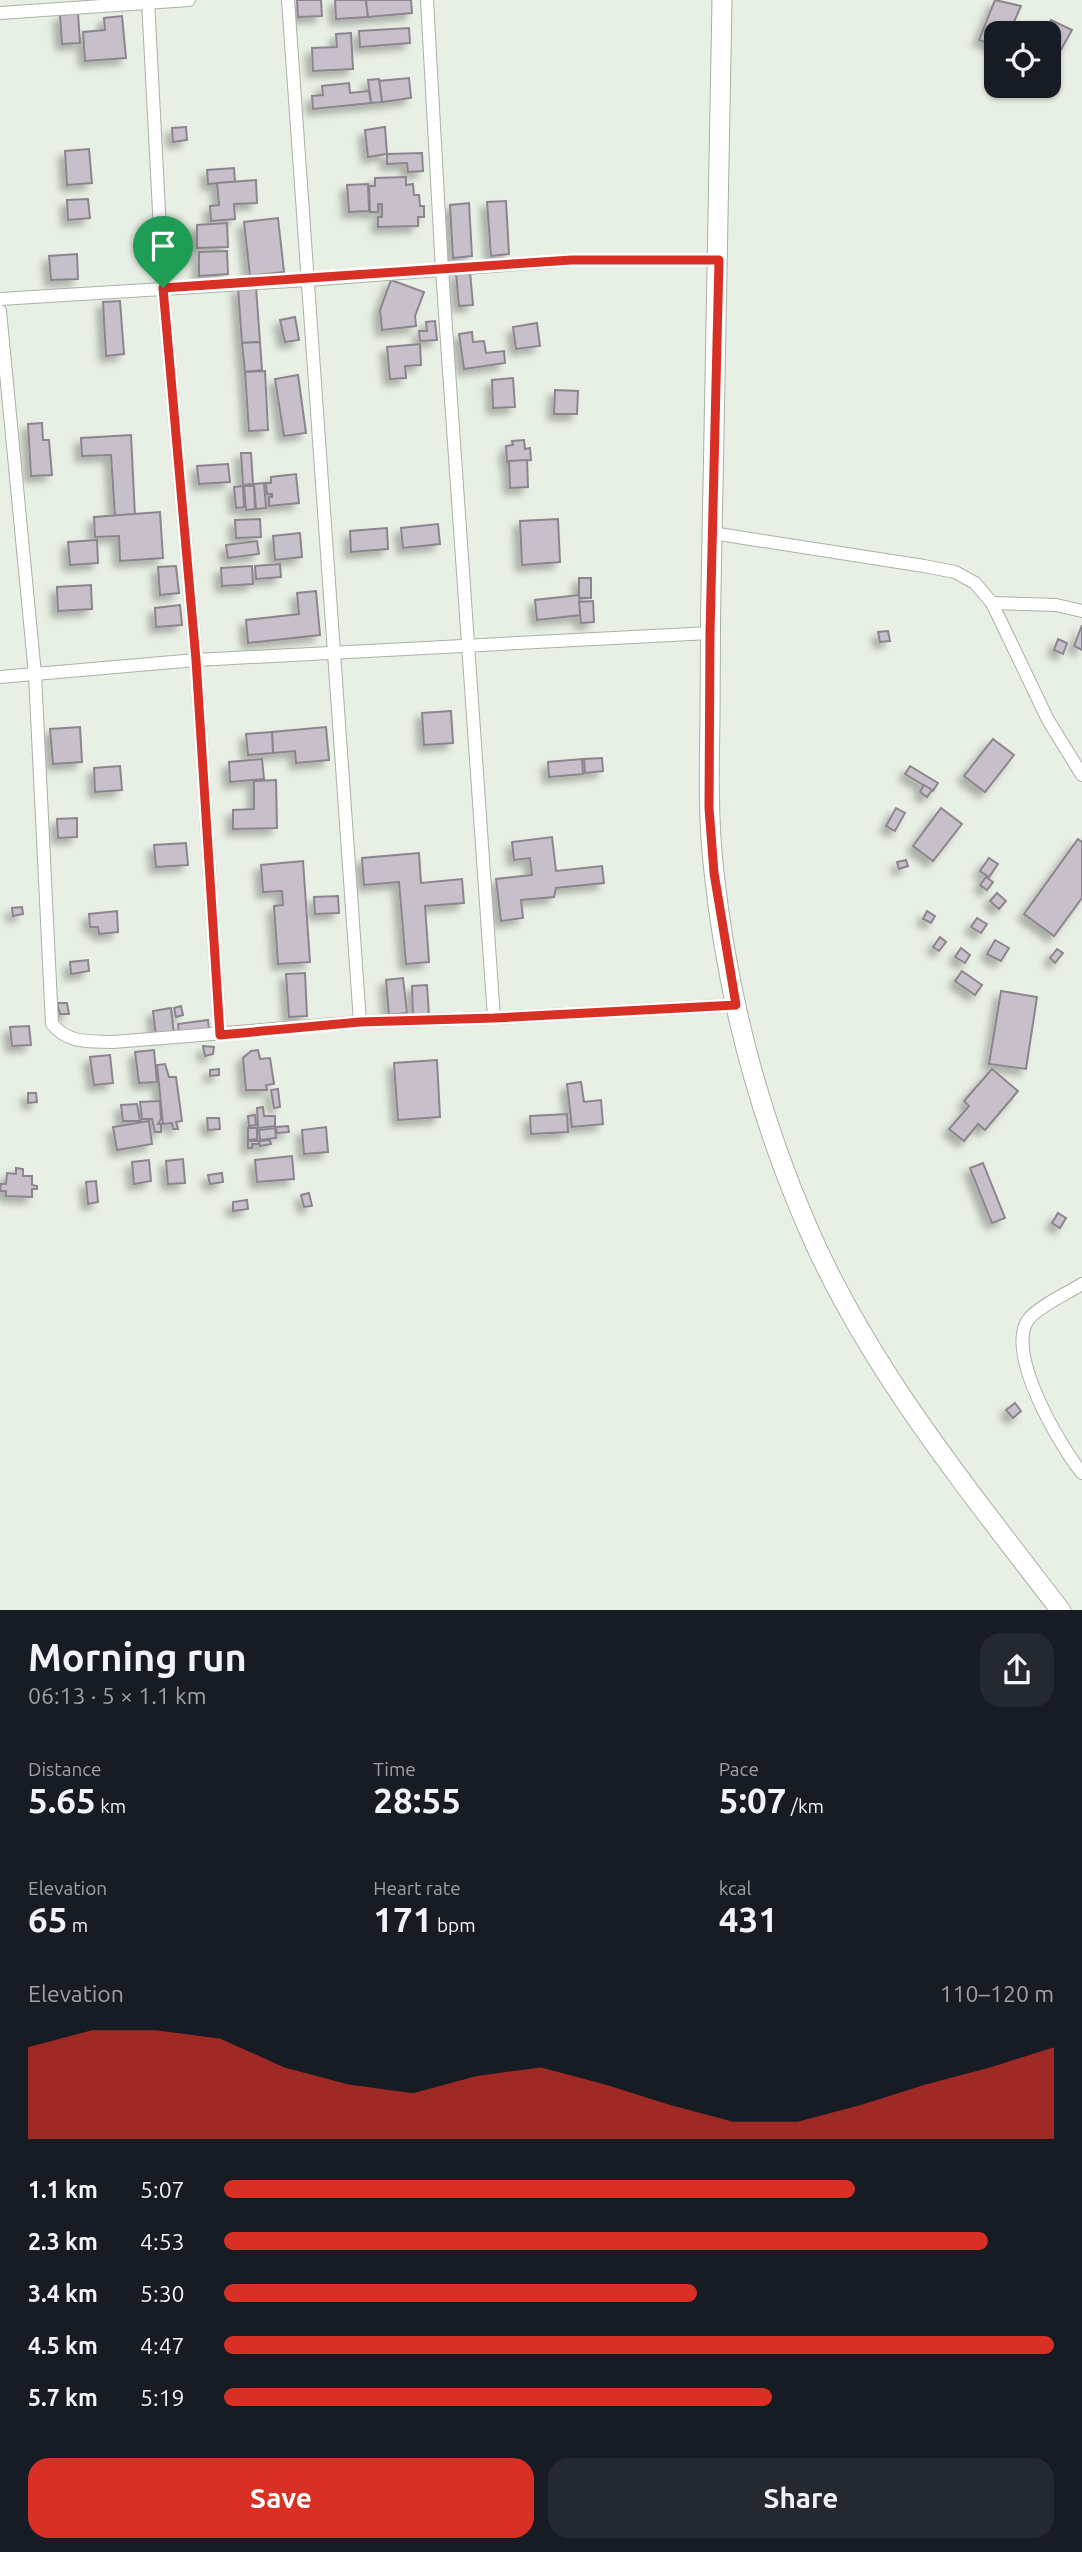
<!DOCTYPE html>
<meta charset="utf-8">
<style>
:root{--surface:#171b24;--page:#242831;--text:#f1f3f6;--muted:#9ea1a6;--accent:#d93025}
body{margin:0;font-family:Ubuntu,sans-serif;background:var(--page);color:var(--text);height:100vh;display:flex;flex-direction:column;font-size:26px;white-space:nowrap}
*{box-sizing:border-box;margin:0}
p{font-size:23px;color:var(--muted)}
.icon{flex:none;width:38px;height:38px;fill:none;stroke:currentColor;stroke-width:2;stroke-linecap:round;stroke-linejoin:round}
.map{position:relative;height:1610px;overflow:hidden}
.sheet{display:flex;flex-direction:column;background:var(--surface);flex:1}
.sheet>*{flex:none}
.fabs{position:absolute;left:984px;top:21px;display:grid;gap:14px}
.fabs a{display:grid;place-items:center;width:77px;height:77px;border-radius:14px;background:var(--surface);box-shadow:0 2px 5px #0004;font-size:35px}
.pin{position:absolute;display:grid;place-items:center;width:60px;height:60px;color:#fff;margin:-72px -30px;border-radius:50% 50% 50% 0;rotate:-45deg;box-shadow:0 0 7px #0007}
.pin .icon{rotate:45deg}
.round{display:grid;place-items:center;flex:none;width:74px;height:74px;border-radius:21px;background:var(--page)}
.summary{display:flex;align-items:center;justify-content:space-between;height:119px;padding:0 28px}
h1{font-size:38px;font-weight:700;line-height:52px}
.stats{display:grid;grid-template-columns:repeat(3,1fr);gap:10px;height:119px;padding:7px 28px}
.stats div{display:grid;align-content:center}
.stats b{font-size:35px;font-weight:700}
.stats small{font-size:19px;font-weight:400}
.stats p{font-size:19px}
.chart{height:196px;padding:14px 28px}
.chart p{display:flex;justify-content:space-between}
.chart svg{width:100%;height:126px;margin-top:7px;fill:var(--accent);opacity:.7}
.button{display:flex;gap:14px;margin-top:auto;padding:14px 28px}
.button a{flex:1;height:80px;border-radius:21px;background:var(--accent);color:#fff;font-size:28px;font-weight:700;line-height:80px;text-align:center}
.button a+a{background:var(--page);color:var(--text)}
ul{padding:0 28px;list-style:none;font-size:23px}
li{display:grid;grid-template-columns:112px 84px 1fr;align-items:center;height:52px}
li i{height:18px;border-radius:9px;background:var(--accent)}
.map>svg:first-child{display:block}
</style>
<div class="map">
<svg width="1082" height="1611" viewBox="0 0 1082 1611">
<defs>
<filter id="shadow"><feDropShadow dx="-6" dy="6" stdDeviation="3.5" flood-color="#0004"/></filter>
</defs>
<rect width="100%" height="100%" fill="#e8efe4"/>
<!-- building -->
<g fill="#c7bfc9" stroke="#8d858e" stroke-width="2" filter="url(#shadow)">
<polygon points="297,0 321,0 322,16 298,17"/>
<polygon points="335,0 366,0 368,17 336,19"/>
<polygon points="366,0 411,0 412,13 368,17"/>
<polygon points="995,0 1021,6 1009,33 996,33 996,46 979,40"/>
<polygon points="78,13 80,43 62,44 60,15"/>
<polygon points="122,16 126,58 85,61 83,32 105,30 104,18"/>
<polygon points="1051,20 1072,30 1049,71 1048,33 1043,33"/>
<polygon points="409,28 410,43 360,47 359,31"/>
<polygon points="351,33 353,69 313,71 312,48 337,47 336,34"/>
<polygon points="409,78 411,98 382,102 379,81"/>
<polygon points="379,79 382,102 371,103 368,80"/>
<polygon points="349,83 350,93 369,91 371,103 313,109 312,96 323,95 322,86"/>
<polygon points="186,127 187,140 173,142 172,128"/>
<polygon points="385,127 387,154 368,157 365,130"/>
<polygon points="89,149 92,183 67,185 65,151"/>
<polygon points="422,153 423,171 408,172 407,163 387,164 387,154"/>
<polygon points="234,168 235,182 208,184 207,170"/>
<polygon points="406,177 406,185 413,184 414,195 419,195 420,206 424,206 424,217 418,217 418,226 378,227 378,217 382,217 382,204 378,204 378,212 370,212 369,186 375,186 375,178"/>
<polygon points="256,180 257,203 234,204 235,219 211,221 210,206 219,205 217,183"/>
<polygon points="368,184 369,211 349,212 347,185"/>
<polygon points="88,199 90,218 68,220 67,200"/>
<polygon points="506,201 509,254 491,256 487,202"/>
<polygon points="469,203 472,256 453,258 450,205"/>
<polygon points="278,218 284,272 250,276 244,222"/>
<polygon points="227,223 228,247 197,248 197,225"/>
<polygon points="227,251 228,274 199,276 199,252"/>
<polygon points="77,254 78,279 51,280 49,256"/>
<polygon points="470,272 473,305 459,306 456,273"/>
<polygon points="391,280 424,292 415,316 416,326 382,330 380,310"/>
<polygon points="256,287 260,342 242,343 238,288"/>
<polygon points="120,301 124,354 106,356 103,302"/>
<polygon points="295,317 299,340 285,342 280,320"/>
<polygon points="435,321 437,340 420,341 419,331 427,331 426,322"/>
<polygon points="537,323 540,346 516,349 513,327"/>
<polygon points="472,332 473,342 484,341 486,353 504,351 505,363 464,369 459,334"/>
<polygon points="260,342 262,370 245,372 242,343"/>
<polygon points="420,344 421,365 405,366 406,378 390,379 387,347"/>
<polygon points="265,371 268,430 249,431 245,372"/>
<polygon points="298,375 306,433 284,436 275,379"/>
<polygon points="513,378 515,407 493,408 492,380"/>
<polygon points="555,390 578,391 577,414 554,414"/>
<polygon points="42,423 43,440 49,440 52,475 31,476 28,424"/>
<polygon points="131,435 135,516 115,517 111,455 82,456 81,438"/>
<polygon points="524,440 525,449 530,448 531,460 507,462 506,446 513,445 512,441"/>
<polygon points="241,453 251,453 253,484 243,485"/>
<polygon points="527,460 528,487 510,488 509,461"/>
<polygon points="228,464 230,482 199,484 197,466"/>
<polygon points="296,474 299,503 269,506 269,497 272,497 272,494 267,494 266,483 271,483 271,477"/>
<polygon points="264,483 266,508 256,509 254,484"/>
<polygon points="243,486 244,507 236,508 234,487"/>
<polygon points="244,486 254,486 255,509 246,510"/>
<polygon points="160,512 163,558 120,561 119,536 95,537 94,517"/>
<polygon points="260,519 261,537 236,538 235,520"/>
<polygon points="558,519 560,562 522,565 520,521"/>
<polygon points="438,524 440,544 403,548 401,528"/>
<polygon points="387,528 388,549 351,552 350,531"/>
<polygon points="300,533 302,557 275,560 273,536"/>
<polygon points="97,540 98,563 70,565 68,542"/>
<polygon points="257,541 259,554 228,558 226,545"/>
<polygon points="280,564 281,577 256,579 255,566"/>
<polygon points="176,566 179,593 160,595 158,567"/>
<polygon points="252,566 253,584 222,586 221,568"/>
<rect x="579" y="578" width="12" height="20"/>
<polygon points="91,585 92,609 58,611 57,587"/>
<polygon points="316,591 320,635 248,643 246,620 299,614 297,593"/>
<polygon points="579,595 581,615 537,620 535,600"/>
<polygon points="593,601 594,622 581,623 579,602"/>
<polygon points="180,605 182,625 156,627 155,608"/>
<polygon points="1082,625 1082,650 1074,646"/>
<polygon points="888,631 890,641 880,642 878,632"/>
<polygon points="1058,639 1067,643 1063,654 1054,650"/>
<polygon points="451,711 453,743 424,745 422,713"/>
<polygon points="80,727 82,762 53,764 50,729"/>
<polygon points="326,727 329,760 296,763 295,751 273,753 272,732"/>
<polygon points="272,732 273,753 248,755 246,734"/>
<polygon points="993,739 1014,755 985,792 964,776"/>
<polygon points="602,758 603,771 585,773 584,759"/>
<polygon points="262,759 264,779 230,782 229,762"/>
<polygon points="582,759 583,774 549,777 548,762"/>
<polygon points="120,766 122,790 95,792 94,768"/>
<polygon points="910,766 938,783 933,791 905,774"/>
<polygon points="276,780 277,828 233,829 233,810 254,809 254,781"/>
<polygon points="924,785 932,790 927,797 920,792"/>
<polygon points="896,808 905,813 895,831 886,826"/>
<polygon points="941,808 962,824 933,861 913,846"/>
<polygon points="77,818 77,837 58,838 57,819"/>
<polygon points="552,837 556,871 602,866 604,883 556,888 554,897 521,900 523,918 501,921 496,879 532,875 530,858 514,860 512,842"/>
<polygon points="1078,839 1082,842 1082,898 1054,936 1024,914"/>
<polygon points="186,843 188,865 156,867 154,845"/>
<polygon points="419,853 421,883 462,879 464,903 425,906 429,962 406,964 399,882 364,885 362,858"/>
<polygon points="989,858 998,864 989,877 980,871"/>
<polygon points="906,860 908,866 899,869 897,862"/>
<polygon points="303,861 310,962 278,964 274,906 283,905 282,891 263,892 261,865"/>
<polygon points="986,877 993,882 987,890 980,885"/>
<polygon points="997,893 1006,901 999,909 990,901"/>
<polygon points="338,896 339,913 315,914 314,897"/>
<polygon points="22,907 23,914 13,916 12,908"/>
<polygon points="117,911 118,932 99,934 98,927 90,927 89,914"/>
<polygon points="927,911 935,916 931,923 923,919"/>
<polygon points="977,918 987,924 981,933 971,927"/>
<polygon points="940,937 946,942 939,951 933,947"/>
<polygon points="995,940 1009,948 1001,961 987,954"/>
<polygon points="961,948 970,955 965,963 955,957"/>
<polygon points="1057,949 1063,953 1055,963 1050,958"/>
<polygon points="88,960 89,971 71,974 70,962"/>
<polygon points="962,971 982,985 975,995 955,981"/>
<polygon points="305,973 307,1016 289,1017 286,974"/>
<polygon points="403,978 407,1013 389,1015 386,980"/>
<polygon points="427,985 429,1016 413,1017 412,986"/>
<polygon points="1001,991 1037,997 1026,1069 989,1064"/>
<polygon points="57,1003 67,1003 69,1014 60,1014"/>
<polygon points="181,1006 183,1015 176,1017 174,1008"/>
<polygon points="171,1008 174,1034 156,1036 153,1011"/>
<polygon points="208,1020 209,1030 179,1034 178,1024"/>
<polygon points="29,1026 31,1045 12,1046 10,1027"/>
<polygon points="203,1046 214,1047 213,1054 205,1056"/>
<polygon points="154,1050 157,1082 139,1083 135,1052"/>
<polygon points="258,1050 260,1059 270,1058 274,1084 266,1085 267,1090 246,1090 243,1058 251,1051"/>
<polygon points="110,1055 113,1083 94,1085 90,1057"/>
<polygon points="437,1060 440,1117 398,1120 394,1063"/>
<polygon points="165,1064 169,1077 176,1077 182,1121 176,1122 178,1129 173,1129 172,1123 163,1124 157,1065"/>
<polygon points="219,1069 219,1075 210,1076 210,1070"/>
<polygon points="992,1069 1018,1091 985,1130 978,1124 964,1141 949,1129 969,1106 964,1101"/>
<polygon points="581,1082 584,1102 601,1100 603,1124 572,1127 567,1084"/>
<polygon points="278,1089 280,1107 274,1108 271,1090"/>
<polygon points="28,1093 36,1093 37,1102 28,1103"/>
<polygon points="160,1101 161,1119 158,1124 161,1124 161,1132 155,1132 152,1119 142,1119 140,1102"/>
<polygon points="137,1104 140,1121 123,1121 121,1105"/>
<polygon points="263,1107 264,1116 275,1116 275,1126 258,1128 257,1108"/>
<polygon points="567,1114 568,1132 531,1134 530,1116"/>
<polygon points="255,1115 256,1125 249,1126 248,1116"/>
<polygon points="207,1118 219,1118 220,1129 208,1130"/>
<polygon points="149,1121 152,1144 117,1150 113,1127"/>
<polygon points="288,1126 289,1132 277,1133 276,1127"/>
<polygon points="326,1127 328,1152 304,1154 302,1130"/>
<polygon points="248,1128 257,1128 257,1139 248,1140"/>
<polygon points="275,1128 276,1138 260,1140 259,1130"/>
<polygon points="270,1140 271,1144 260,1146 259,1141"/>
<polygon points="248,1141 259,1141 259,1144 252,1144 252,1148 248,1148"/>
<polygon points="292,1156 294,1179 257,1182 255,1160"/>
<polygon points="183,1159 185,1183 168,1184 166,1161"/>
<polygon points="149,1160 151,1181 134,1184 132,1162"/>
<polygon points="983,1163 1005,1218 992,1223 970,1168"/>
<polygon points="16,1168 23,1169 23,1176 32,1176 32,1185 37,1186 37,1189 32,1189 32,1197 6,1196 6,1191 0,1191 1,1184 6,1184 7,1173 16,1174"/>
<polygon points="222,1173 223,1182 210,1184 208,1175"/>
<polygon points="96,1181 98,1202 88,1204 86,1182"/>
<polygon points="309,1193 312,1206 304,1207 301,1195"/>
<polygon points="247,1200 248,1209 233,1211 233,1202"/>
<polygon points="1058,1213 1066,1218 1060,1228 1052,1223"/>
<polygon points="1015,1403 1021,1411 1013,1418 1006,1410"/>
</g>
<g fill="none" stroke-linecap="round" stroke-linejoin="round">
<!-- street casing -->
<g stroke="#aab1a6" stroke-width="14">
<g id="street">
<polyline points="148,0 163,288 196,660 220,1035"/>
<polyline points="288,0 360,1022"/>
<polyline points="427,0 442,270 494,1018"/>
<polyline points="0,13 189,0"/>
<polyline points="0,299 308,280 571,260 719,260"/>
<path d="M0 311 35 674 52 1024C69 1044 88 1041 113 1042L360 1022 494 1018 736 1005"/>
<polyline points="712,533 924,566 955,572 975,583 992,603 1048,720 1082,775"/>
<polyline points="992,603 1056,605 1082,611"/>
<polyline points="0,677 196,660 710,633"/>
<path d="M1082 1284C1068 1293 1037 1307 1028 1320 1005 1353 1060 1446 1082 1473"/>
</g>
</g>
<!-- secondary casing -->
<g stroke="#aab1a6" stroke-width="21">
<path id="secondary" d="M722 0C719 162 716 325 713 487 711 564 710 641 710 718 709 769 708 821 714 872 727 993 759 1115 807 1226 868 1368 968 1489 1061 1611"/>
</g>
<!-- street -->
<use href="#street" stroke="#fff" stroke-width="12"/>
<!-- secondary -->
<use href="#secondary" stroke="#fff" stroke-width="19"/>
</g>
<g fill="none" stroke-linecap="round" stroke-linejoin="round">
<!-- route casing -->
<g stroke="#fff" stroke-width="14">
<polygon id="route" points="571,260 719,260 710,633 709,808 714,873 736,1005 494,1018 360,1022 220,1035 196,660 163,288"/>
</g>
<!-- route -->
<use href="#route" stroke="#d93025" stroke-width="9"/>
</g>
</svg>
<div class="fabs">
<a><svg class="icon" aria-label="locate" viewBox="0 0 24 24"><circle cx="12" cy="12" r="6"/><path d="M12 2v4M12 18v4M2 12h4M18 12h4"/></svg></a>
</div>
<div class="pin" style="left:163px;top:288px;background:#1e9e55"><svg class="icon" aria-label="arrive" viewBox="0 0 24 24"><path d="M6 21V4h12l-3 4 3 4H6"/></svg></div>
</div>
<section class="sheet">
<div class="summary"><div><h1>Morning run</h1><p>06:13 · 5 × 1.1 km</p></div><a class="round"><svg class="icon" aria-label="share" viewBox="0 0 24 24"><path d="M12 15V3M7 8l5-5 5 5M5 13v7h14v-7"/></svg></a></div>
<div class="stats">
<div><p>Distance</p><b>5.65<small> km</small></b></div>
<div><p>Time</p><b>28:55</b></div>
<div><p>Pace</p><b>5:07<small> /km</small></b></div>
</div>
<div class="stats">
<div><p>Elevation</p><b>65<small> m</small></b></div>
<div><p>Heart rate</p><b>171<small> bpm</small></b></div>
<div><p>kcal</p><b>431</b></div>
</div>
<div class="chart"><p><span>Elevation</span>110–120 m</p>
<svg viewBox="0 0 160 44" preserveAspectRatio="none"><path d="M0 44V12L10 6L20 6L30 9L40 19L50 25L60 28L70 22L80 19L90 25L100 32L110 38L120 38L130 32L140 25L150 19L160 12V44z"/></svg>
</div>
<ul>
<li><b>1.1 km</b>5:07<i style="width:76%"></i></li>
<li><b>2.3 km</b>4:53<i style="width:92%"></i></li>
<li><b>3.4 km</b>5:30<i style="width:57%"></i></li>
<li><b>4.5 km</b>4:47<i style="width:100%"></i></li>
<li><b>5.7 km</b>5:19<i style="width:66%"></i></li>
</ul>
<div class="button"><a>Save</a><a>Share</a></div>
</section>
